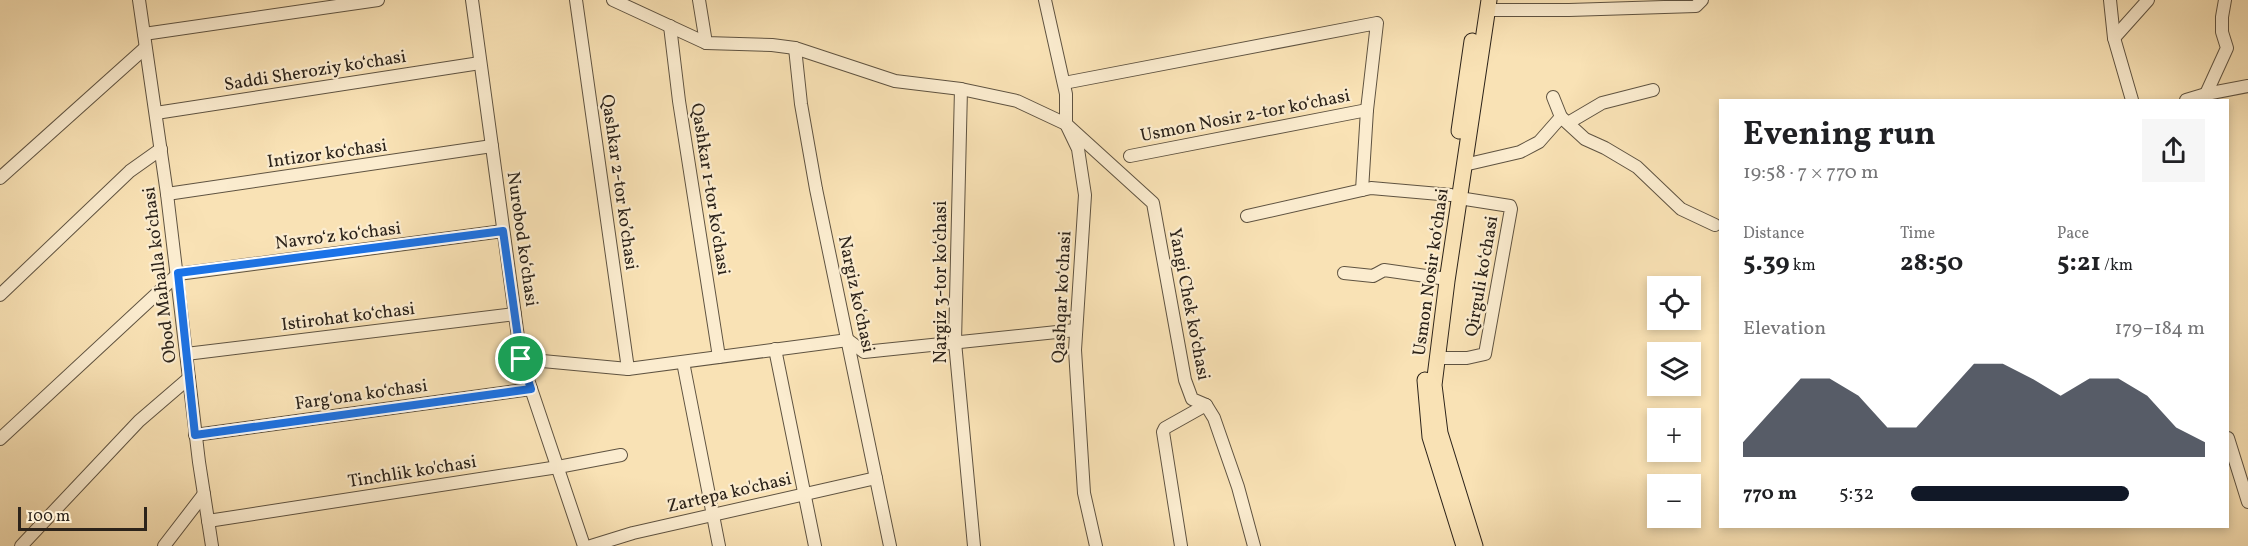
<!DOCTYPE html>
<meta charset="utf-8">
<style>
:root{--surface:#fff;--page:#f6f6f6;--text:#202124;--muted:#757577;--accent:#111827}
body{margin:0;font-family:Vollkorn,serif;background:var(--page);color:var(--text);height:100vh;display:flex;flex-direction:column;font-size:22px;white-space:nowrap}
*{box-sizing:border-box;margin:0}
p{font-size:20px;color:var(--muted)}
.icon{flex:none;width:33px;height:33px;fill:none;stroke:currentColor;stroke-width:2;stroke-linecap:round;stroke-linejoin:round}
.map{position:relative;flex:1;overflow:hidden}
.side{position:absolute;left:1719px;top:99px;width:510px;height:429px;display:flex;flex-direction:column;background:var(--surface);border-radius:0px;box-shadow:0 3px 9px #0003}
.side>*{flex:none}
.tools{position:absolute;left:1647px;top:276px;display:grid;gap:12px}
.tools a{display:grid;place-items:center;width:54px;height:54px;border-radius:0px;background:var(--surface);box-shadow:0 3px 9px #0003;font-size:30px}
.scale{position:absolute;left:18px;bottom:15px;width:129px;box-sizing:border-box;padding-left:6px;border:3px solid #2c231a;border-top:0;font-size:16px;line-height:21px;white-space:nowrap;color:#2c231a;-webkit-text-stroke:4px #fbeccf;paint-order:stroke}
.pin{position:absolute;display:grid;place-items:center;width:51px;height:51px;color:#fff;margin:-26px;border:3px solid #fff;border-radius:50%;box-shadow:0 2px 6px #0007}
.round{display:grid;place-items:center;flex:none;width:63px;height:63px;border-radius:0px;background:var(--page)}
.overview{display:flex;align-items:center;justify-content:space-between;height:102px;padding:0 24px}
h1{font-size:33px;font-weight:700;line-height:45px}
.figures{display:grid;grid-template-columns:repeat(3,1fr);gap:9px;height:102px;padding:6px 24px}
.figures div{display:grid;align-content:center}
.figures b{font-size:26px;font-weight:700}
.figures small{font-size:16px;font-weight:400}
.figures p{font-size:16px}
.chart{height:168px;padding:12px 24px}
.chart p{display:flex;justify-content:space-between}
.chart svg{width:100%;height:108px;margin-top:6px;fill:var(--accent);opacity:.7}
ul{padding:0 24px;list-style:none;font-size:20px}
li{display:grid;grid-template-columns:96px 72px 1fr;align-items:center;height:45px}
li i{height:15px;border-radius:8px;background:var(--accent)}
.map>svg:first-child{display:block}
</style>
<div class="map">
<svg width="2248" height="546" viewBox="0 0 2248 546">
<rect width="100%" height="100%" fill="#f9e2b5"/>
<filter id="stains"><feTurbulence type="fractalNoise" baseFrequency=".00333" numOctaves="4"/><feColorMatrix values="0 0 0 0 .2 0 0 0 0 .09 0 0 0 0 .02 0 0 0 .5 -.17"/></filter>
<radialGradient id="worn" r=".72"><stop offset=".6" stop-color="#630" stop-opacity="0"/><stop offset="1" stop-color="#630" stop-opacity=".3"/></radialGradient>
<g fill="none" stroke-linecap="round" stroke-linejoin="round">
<!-- minor casing -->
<g stroke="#5f5341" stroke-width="14">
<g id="minor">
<polyline points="139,0 167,194 199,462 212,546"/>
<polyline points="472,0 521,359 584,546"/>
<polyline points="576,0 628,369"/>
<polyline points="613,0 706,43 772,45 795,48 895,81 961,89 1017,101 1066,124 1153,203 1185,380 1192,399 1206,405 1214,418 1238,487 1254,546"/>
<polyline points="699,0 706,43"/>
<polyline points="1045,0 1066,94 1066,124 1078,149 1085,195 1075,350 1084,493 1096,546"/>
<polyline points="2110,0 2114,38 2132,100"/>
<polyline points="1488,10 1569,10 1696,6 1702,0"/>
<polyline points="670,26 679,101 719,357"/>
<polyline points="144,34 378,0"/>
<polyline points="2114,38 2148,0"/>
<polyline points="795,48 801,104 816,189 890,546"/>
<polyline points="1064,83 1377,23 1367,110 1362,190"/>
<polyline points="961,89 955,342 974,546"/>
<polyline points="2206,94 2227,48 2222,32 2222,17 2225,0"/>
<polyline points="1553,97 1561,117"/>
<polyline points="2186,100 2206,94 2248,86"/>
<polyline points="156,113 480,63"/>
<polyline points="1568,123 1602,103 1653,90"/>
<polyline points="1130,156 1367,110"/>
<polyline points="1464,165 1520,152 1539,142 1561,117 1585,139 1605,148 1637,167 1681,209 1715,225"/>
<polyline points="0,178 145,48"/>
<polyline points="167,194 492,146"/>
<polyline points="1247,216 1371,188 1451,195"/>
<polyline points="1344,273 1373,276 1384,270 1440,278"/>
<polyline points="0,295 130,171 161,149"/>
<polyline points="775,349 815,546"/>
<polyline points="186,354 515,314"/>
<polyline points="1437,358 1467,358 1485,354 1511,209 1510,206 1459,198"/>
<polyline points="521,359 628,369 848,340 864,352 1076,330"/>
<polyline points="683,362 719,546"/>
<polyline points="195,435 531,389"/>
<polyline points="2228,438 2248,502"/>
<polyline points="0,439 178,274 503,231"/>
<polyline points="208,521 558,467 621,455"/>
<polyline points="21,546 139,421 189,378"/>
<polyline points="164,546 204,494"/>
<polyline points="591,546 633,533 876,478"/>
<polyline points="1181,546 1163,432 1165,428 1206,405"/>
</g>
</g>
<!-- major casing -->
<g stroke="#2c231a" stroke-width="17">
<g id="major">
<polyline points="1459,131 1472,41"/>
<polyline points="1425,380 1430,437 1464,546"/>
<polyline points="1475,546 1440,433 1434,385 1447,281 1489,0"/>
</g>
</g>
<!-- minor -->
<use href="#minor" stroke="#fbeccf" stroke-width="12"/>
<!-- major -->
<use href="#major" stroke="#f9e2b5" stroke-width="15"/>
</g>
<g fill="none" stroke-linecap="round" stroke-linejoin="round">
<!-- route casing -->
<g stroke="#fff" stroke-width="12">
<polygon id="route" points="503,231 521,359 531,389 195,435 178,273"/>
</g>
<!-- route -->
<use href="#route" stroke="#1a73e8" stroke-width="8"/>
</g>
<g text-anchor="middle" stroke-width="4.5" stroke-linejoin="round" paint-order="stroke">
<!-- street labels -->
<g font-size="18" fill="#2c231a" stroke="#fbeccf">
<text transform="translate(315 70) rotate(-9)" y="6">Saddi Sheroziy koʻchasi</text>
<text transform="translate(1245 115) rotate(-11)" y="6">Usmon Nosir 2-tor koʻchasi</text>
<text transform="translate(327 153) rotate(-8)" y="6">Intizor koʻchasi</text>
<text transform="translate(620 182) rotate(82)" y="6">Qashkar 2-tor koʼchasi</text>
<text transform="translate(711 189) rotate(81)" y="6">Qashkar 1-tor koʼchasi</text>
<text transform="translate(338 235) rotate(-7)" y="6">Navro‘z ko‘chasi</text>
<text transform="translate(523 239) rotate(82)" y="6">Nurobod koʻchasi</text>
<text transform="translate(1430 272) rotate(-82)" y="6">Usmon Nosir ko‘chasi</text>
<text transform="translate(159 275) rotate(-97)" y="6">Obod Mahalla ko‘chasi</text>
<text transform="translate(1481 276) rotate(-80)" y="6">Qirguli koʻchasi</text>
<text transform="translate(940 282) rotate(-90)" y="6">Nargiz 3-tor koʻchasi</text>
<text transform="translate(857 294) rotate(78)" y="6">Nargiz koʻchasi</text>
<text transform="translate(1061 297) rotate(-87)" y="6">Qashqar koʻchasi</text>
<text transform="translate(1190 304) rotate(79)" y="6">Yangi Chek koʻchasi</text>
<text transform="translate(348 316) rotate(-7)" y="6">Istirohat ko‘chasi</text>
<text transform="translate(361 394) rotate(-8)" y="6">Farg‘ona ko‘chasi</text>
<text transform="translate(412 471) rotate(-9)" y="6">Tinchlik ko'chasi</text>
<text transform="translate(729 492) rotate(-13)" y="6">Zartepa ko'chasi</text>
</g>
</g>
<rect width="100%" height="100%" filter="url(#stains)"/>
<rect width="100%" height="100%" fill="url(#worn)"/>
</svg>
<div class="tools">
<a><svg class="icon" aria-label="locate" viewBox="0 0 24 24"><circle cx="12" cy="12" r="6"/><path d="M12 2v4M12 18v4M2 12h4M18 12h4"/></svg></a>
<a><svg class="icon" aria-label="layers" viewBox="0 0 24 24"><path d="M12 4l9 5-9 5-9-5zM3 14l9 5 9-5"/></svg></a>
<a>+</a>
<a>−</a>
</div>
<div class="scale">100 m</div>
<div class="pin" style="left:521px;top:359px;background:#1e9e55"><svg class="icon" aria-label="arrive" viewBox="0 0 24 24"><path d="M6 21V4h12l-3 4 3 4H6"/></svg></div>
<section class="side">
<div class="overview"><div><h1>Evening run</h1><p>19:58 · 7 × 770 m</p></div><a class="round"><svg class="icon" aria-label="share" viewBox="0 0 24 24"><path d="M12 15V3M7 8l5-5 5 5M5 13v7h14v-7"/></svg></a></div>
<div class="figures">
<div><p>Distance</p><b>5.39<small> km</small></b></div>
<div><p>Time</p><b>28:50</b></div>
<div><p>Pace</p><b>5:21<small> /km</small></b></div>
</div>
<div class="chart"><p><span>Elevation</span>179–184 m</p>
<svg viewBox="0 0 160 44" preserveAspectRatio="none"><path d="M0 44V38L10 25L20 12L30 12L40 19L50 32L60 32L70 19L80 6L90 6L100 12L110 19L120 12L130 12L140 19L150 32L160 38V44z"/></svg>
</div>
<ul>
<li><b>770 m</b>5:32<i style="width:74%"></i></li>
</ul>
</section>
</div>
